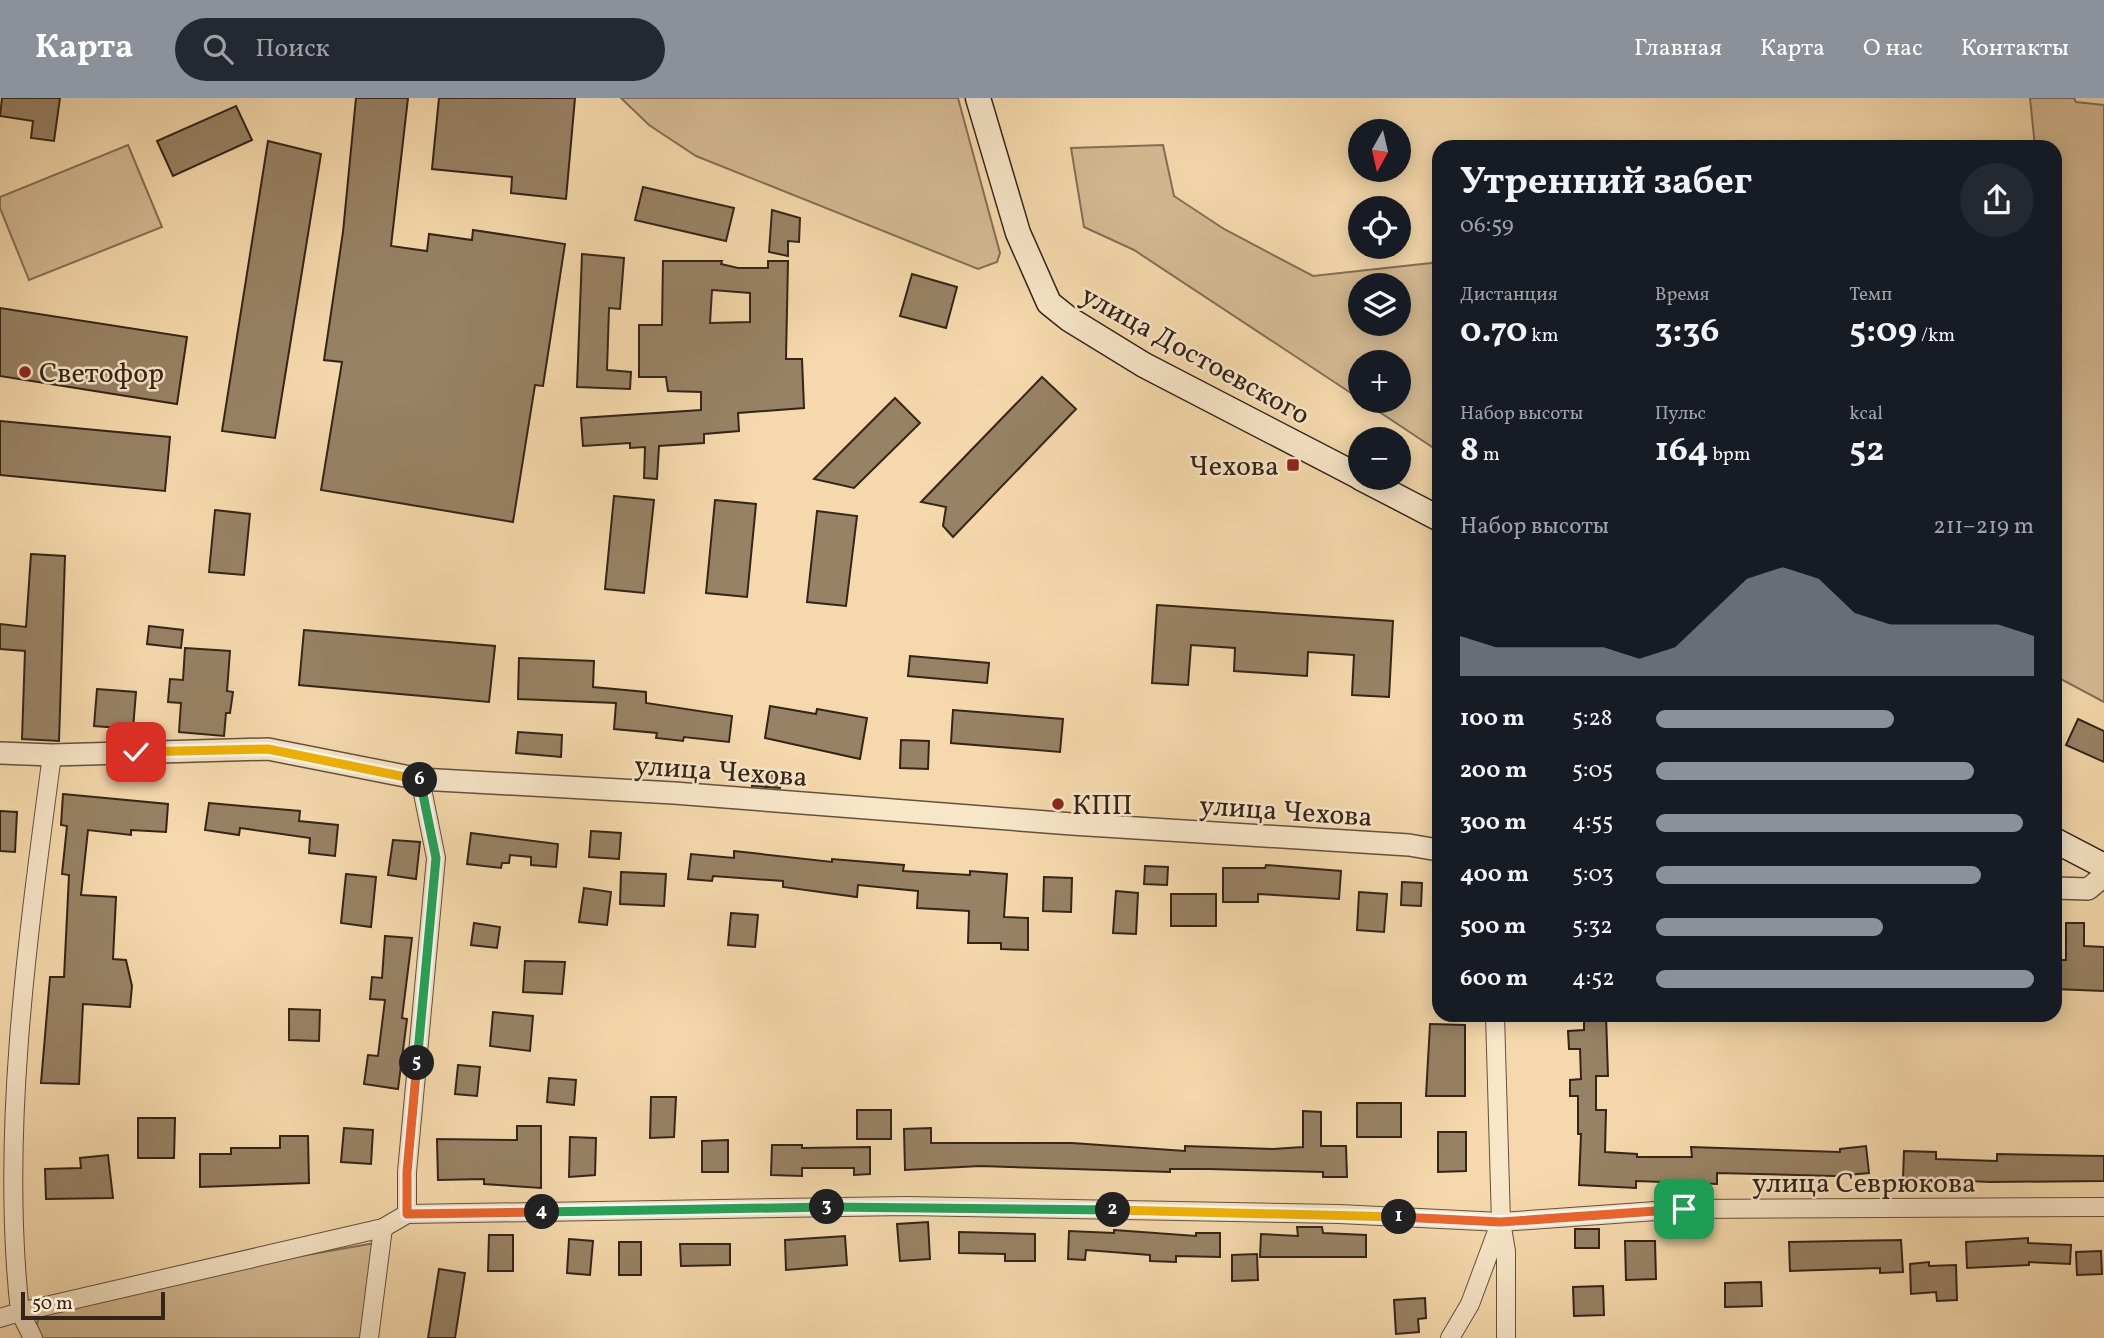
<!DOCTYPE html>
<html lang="ru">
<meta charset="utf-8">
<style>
:root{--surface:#171b24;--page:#242831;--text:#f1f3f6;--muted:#9ea1a6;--accent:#8c9099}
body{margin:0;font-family:Vollkorn,serif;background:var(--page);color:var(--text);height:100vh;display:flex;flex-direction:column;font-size:26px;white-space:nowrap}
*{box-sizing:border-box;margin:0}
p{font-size:23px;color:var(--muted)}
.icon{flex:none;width:38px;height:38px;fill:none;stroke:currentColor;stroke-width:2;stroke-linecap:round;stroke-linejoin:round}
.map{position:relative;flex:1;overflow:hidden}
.panel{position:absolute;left:1432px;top:42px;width:630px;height:882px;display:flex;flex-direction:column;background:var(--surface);border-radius:21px;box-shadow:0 4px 18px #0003}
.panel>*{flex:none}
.needle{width:46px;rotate:188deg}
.fabs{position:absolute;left:1348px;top:21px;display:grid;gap:14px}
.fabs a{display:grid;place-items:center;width:63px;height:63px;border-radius:50%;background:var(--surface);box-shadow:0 4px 18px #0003;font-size:35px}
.scale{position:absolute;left:21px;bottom:18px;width:144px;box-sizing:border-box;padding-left:7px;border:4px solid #342419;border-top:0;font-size:19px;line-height:24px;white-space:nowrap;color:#342419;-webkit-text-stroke:5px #f8e6c9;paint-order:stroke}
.pin{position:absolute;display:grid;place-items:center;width:60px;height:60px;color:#fff;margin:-30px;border-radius:14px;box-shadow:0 4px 10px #0006}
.km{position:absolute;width:35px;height:35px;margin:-18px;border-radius:50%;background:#222;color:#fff;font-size:19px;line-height:35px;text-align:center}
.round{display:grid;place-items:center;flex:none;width:74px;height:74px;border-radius:37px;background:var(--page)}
.headline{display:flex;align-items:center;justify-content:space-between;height:119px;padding:0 28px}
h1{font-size:38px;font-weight:700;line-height:52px}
.stats{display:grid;grid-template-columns:repeat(3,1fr);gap:10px;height:119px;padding:7px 28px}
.stats div{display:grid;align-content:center}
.stats b{font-size:35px;font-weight:700}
.stats small{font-size:19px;font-weight:400}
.stats p{font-size:19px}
.chart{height:196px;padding:14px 28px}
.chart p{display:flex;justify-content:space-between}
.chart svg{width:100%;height:126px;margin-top:7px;fill:var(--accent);opacity:.7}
ul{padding:0 28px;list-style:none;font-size:23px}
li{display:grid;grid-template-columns:112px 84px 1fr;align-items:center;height:52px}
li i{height:18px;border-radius:9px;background:var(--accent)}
header{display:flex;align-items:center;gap:42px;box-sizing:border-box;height:98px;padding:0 35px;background:var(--accent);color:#fff}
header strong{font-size:33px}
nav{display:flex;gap:38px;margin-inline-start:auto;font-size:24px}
.search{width:490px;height:63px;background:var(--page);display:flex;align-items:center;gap:18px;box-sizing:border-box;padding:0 24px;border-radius:38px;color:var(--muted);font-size:26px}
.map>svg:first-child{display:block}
</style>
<header>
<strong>Карта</strong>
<div class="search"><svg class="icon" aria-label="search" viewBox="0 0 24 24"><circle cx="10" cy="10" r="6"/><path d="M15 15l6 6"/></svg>Поиск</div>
<nav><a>Главная</a><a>Карта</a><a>О нас</a><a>Контакты</a></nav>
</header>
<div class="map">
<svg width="2104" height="1240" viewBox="0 0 2104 1240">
<rect width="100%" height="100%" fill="#f5d9ac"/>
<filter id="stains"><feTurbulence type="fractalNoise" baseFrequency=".00286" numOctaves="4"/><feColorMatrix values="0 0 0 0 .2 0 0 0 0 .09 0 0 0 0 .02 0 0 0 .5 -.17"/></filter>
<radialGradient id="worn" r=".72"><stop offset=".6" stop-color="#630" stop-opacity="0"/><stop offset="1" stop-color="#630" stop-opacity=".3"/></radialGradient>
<!-- green -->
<g fill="#d4ba93" stroke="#846f56" stroke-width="2" fill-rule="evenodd">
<polygon points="621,0 958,0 1000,155 997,164 978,171 696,58 649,27"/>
<polygon points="2030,0 2074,0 2076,4 2104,7 2104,604 2055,578 2054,49 2035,49"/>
<polygon points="128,47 162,129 29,182 0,110 0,99"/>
<path d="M1163 47 1174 98 1224 131 1313 178 1431 165 1438 160V353L1363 303H1398V264H1360V301L1134 152 1084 129 1071 50ZM1360 187H1398V226H1360Z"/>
<polygon points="375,1145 362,1240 41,1240 36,1230 38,1222 51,1214 266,1164"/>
</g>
<!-- building -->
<g fill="#988265" stroke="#342419" stroke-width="2" fill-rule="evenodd">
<polygon points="2,0 60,0 54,43 31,40 33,23 0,18"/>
<polygon points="356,0 408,0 391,148 427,153 429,136 472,142 473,132 565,146 543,288 535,287 513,424 321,392 342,264 324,262 343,134"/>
<polygon points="439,0 575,0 566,101 511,95 512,79 432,71"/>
<polygon points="236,8 252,42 173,78 157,43"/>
<polygon points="268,43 321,56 275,340 222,333"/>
<polygon points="643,89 734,110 726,143 635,122"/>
<polygon points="772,112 800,120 799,144 788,143 788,158 769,154"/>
<polygon points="582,156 624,160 620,211 609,210 607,272 631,274 630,291 577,289"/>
<path d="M663 163H722L721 166 738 170H768V163H788L786 261H802L804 310 738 315 739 333 704 336V345L659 348 657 381 644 380 645 349 630 350V345L583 348 581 320 701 312V294L668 293 666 279H639V227H662ZM712 192 750 195V224L710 225Z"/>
<polygon points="912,176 957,189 946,230 900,218"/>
<polygon points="0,210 187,239 177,306 0,278"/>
<polygon points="1042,279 1076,311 953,439 943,428 946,409 921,404"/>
<polygon points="895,300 920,325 854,390 814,381"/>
<polygon points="0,323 170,339 165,393 0,377"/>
<polygon points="614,398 654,402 644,495 605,491"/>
<polygon points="715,402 756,406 747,499 706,495"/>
<polygon points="215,412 250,416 244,477 209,474"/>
<polygon points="817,413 857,418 846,508 807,504"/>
<polygon points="31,456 65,458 59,643 22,641 25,553 0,551 0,526 26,529"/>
<polygon points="1157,507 1393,523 1389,599 1352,597 1354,557 1308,554 1307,578 1234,573 1235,550 1191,547 1188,587 1152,585"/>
<polygon points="149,528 183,532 181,550 147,546"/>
<polygon points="304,532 495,548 489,604 299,587"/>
<polygon points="185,550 230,553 227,593 233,594 230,615 226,615 224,638 179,634 181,605 168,604 170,581 183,582"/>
<polygon points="910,558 989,565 987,585 908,578"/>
<polygon points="519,560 594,563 593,589 646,594 646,605 732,618 729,644 684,639 683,643 656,640 657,635 614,631 616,605 518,601"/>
<polygon points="97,591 136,594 133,631 94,628"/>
<polygon points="770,608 816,616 817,611 867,620 860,661 765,640"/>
<polygon points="953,612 1063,621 1060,654 951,645"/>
<polygon points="2078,621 2104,633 2104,664 2066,647"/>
<polygon points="518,634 562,637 561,659 516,655"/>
<polygon points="901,642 929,643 928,671 900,670"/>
<polygon points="754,674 782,678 780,690 752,688"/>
<polygon points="63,696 168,706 166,734 131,732 131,737 88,732 81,797 116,799 113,861 126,862 132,888 130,909 83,906 79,986 41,985 50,879 64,879 69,777 62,776 67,728 61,727"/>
<polygon points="209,705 300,713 299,723 338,727 335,758 309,755 310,740 240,730 239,737 205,732"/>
<polygon points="0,713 17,714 15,754 0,753"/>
<polygon points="591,733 621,735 619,761 589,759"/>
<polygon points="471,735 558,746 556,769 531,767 531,759 510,757 509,765 502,765 501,770 467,766"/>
<polygon points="393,742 420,744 416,781 388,777"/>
<polygon points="734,753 832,764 832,761 904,767 903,773 970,777 970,773 1007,776 1004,819 1028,820 1028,852 1001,851 1001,845 968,845 969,813 917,810 918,793 858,787 857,799 783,789 783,783 713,778 712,783 688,781 691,756 734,760"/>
<polygon points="1266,767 1341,773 1339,801 1258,796 1258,804 1223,804 1223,770 1265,770"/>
<polygon points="1145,768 1168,769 1167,787 1144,786"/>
<polygon points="621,774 666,776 664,808 620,806"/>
<polygon points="346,776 376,779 371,829 341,825"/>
<polygon points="1044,779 1072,780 1071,814 1043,813"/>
<polygon points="1402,784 1422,785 1421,808 1401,807"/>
<polygon points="584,790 611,794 607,827 579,824"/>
<polygon points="1116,793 1138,795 1136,836 1113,835"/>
<polygon points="1359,794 1387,796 1384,834 1357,832"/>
<rect x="1171" y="796" width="45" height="32"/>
<polygon points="731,815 758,817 755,849 728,847"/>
<polygon points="474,825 500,829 497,850 471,847"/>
<polygon points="2066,825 2084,825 2084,848 2104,849 2104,893 2054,891 2054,862 2066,862"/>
<polygon points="385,838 412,840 402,920 407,921 398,991 364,986 368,957 378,958 385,902 370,901 372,879 382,880"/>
<polygon points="525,863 565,864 562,896 523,894"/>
<polygon points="289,911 320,912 319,943 289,942"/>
<polygon points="493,914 533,918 530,953 490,948"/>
<polygon points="1584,917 1606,917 1608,978 1596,978 1596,1012 1606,1012 1605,1054 1637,1056 1637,1059 1692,1059 1691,1049 1840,1054 1840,1051 1866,1048 1869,1075 1834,1078 1717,1075 1717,1086 1636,1083 1636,1090 1579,1087 1581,1036 1578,1036 1578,998 1570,998 1570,982 1581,981 1580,951 1569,951 1568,933 1584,932"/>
<polygon points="1430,926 1465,927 1465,998 1426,998"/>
<polygon points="458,967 480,969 477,998 455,996"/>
<polygon points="549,980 576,982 574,1007 547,1004"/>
<polygon points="651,999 676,999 674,1039 650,1040"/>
<rect x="1357" y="1005" width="44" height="34"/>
<rect x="857" y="1012" width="34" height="29"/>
<polygon points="1303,1013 1321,1014 1321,1048 1346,1048 1347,1079 1323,1079 1323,1074 1209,1071 1170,1071 1170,1074 980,1068 905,1072 904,1031 931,1030 931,1045 1072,1045 1185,1053 1185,1048 1273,1051 1303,1049"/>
<polygon points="138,1020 175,1020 174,1060 138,1060"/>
<polygon points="517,1028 541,1028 541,1090 484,1086 484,1081 438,1082 437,1041 517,1042"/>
<polygon points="344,1030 373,1032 371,1066 341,1064"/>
<polygon points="1438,1034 1466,1034 1466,1073 1438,1074"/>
<polygon points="280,1038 308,1038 309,1085 200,1089 200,1056 231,1056 231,1050 280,1050"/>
<polygon points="570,1039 596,1040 595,1077 569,1079"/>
<polygon points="728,1042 728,1074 702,1074 702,1043"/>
<polygon points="772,1047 802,1047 802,1050 870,1049 870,1076 854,1077 854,1070 802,1070 802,1078 771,1077"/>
<polygon points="1904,1053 1936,1054 1936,1061 1997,1063 1997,1056 2104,1058 2104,1083 1990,1084 1903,1080"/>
<polygon points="108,1057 113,1100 46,1101 45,1071 81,1070 80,1060"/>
<polygon points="928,1124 930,1161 900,1163 897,1126"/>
<polygon points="1297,1129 1322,1129 1323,1135 1366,1137 1366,1159 1260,1159 1261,1136 1298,1138"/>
<rect x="1575" y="1131" width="24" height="19"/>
<polygon points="1114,1132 1196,1138 1196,1135 1220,1135 1220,1159 1176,1158 1176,1164 1150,1163 1150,1157 1086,1152 1085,1162 1068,1161 1069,1133 1114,1135"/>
<polygon points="959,1134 1035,1136 1035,1163 1005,1163 1005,1156 959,1155"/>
<polygon points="489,1137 513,1137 513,1173 488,1173"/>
<polygon points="845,1138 847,1167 786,1172 785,1142"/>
<polygon points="2028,1140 2028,1145 2071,1147 2070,1166 2029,1164 2029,1167 1967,1170 1966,1144"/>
<polygon points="569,1141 593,1143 590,1177 567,1175"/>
<polygon points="1901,1142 1903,1174 1880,1175 1880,1170 1790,1173 1789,1144"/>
<polygon points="1625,1143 1655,1143 1656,1181 1626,1182"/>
<rect x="619" y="1144" width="22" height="33"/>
<polygon points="680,1146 730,1146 730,1167 681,1168"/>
<polygon points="2101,1153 2102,1176 2077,1177 2076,1154"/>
<polygon points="1257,1156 1258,1182 1232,1183 1232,1157"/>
<polygon points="1929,1164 1929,1168 1956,1167 1957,1202 1937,1203 1936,1194 1911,1196 1910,1166"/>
<polygon points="439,1171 465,1175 455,1240 428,1240"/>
<polygon points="1761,1184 1762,1208 1725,1209 1725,1185"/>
<polygon points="1603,1188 1604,1217 1574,1218 1573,1189"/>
<polygon points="1425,1200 1426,1220 1418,1221 1419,1234 1396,1236 1394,1202"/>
</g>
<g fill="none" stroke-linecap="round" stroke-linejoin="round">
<!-- minor casing -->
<g stroke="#64513e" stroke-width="20">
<g id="minor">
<path d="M52 657C28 837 0 1034 20 1214L383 1130 407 1116"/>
<polyline points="1495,917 1501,1124 1506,1153 1506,1240"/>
<polyline points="407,1116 906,1108 1339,1116 1501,1124 1684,1111 2104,1109"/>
<polyline points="407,1116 407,1074 436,760 420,681"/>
<polyline points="0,1220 20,1214 33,1240"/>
<polyline points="369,1240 383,1130"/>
<polyline points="1450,1240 1470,1206 1499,1128"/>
</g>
</g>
<!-- tertiary casing -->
<g stroke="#64513e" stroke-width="24">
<g id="tertiary">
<polyline points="0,655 52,657 268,651 420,681 674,695 1072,726 1409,747 1438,752"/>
<polyline points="2054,790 2088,791 2104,778"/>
</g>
</g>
<!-- secondary casing -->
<g stroke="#342419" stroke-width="27">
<g id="secondary">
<polyline points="978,0 1018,135 1049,205 1069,221 1144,267 1360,379"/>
<polyline points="1361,380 1438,420"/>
<polyline points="2054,742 2104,768"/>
</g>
</g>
<!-- minor -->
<use href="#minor" stroke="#f8e6c9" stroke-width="18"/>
<!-- tertiary -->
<use href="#tertiary" stroke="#f8e6c9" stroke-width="21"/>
<!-- secondary -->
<use href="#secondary" stroke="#f8e6c9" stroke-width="24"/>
</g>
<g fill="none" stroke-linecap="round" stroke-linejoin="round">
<!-- split-1 casing -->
<g stroke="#fff" stroke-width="14">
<polyline id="split-1" points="1399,1119 1501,1124 1684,1111"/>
</g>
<!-- split-2 casing -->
<g stroke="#fff" stroke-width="14">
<polyline id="split-2" points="1113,1112 1399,1119"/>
</g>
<!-- split-3 casing -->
<g stroke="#fff" stroke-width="14">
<polyline id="split-3" points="827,1109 1113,1112"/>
</g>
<!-- split-4 casing -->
<g stroke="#fff" stroke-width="14">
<polyline id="split-4" points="542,1114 827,1109"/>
</g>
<!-- split-5 casing -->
<g stroke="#fff" stroke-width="14">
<polyline id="split-5" points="417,965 407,1074 407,1116 542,1114"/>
</g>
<!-- split-6 casing -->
<g stroke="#fff" stroke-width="14">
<polyline id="split-6" points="417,965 436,760 420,682"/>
</g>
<!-- split-7 casing -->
<g stroke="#fff" stroke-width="14">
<polyline id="split-7" points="136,654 268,651 420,682"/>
</g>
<!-- split-1 -->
<use href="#split-1" stroke="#f0652b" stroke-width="9"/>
<!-- split-2 -->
<use href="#split-2" stroke="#f5b400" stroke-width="9"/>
<!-- split-3 -->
<use href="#split-3" stroke="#22a559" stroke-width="9"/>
<!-- split-4 -->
<use href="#split-4" stroke="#22a559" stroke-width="9"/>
<!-- split-5 -->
<use href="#split-5" stroke="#f0652b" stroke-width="9"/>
<!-- split-6 -->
<use href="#split-6" stroke="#22a559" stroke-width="9"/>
<!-- split-7 -->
<use href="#split-7" stroke="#f5b400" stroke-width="9"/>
</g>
<!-- markers -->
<g fill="#8f2418" stroke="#f8e6c9" stroke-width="2.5">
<circle cx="25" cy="274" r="7"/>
<rect x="1286" y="360" width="14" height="14" rx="3.5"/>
<circle cx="1058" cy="706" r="7"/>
</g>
<g text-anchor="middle" stroke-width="5" stroke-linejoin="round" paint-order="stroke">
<!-- street labels -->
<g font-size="28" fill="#342419" stroke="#f8e6c9">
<text transform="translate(1196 256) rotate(29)" y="10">улица Достоевского</text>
<text transform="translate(721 672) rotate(4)" y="10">улица Чехова</text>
<text transform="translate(1286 712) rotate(4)" y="10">улица Чехова</text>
<text x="1864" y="1094">улица Севрюкова</text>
</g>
<!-- poi labels -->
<g font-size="28" fill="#342419" stroke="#f8e6c9" text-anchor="start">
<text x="39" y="284">Светофор</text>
<text x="1279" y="377" text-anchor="end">Чехова</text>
<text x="1072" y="716">КПП</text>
</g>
</g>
<rect width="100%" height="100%" filter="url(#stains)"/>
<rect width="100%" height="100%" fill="url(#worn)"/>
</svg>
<div class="fabs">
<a><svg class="needle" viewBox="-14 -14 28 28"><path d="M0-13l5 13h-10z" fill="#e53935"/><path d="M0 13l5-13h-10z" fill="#9ea1a6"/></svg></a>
<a><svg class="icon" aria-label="locate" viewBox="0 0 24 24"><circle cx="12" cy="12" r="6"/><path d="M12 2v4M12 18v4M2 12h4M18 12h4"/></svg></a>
<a><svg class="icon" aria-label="layers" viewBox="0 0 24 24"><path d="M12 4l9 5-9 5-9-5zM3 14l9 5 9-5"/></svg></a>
<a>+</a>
<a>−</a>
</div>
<div class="scale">50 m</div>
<div class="pin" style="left:1684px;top:1111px;background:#1e9e55"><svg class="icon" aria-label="arrive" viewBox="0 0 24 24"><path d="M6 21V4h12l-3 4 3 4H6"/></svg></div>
<div class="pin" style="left:136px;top:654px;background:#d93025"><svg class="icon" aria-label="check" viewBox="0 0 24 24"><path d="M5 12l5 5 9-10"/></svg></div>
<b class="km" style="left:1399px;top:1119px">1</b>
<b class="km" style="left:1113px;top:1112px">2</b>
<b class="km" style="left:827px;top:1109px">3</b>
<b class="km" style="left:542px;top:1114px">4</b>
<b class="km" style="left:417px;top:965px">5</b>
<b class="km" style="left:420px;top:682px">6</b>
<section class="panel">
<div class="headline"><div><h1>Утренний забег</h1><p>06:59</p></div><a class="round"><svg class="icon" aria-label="share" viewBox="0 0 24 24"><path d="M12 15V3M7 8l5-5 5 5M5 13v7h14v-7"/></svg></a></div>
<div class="stats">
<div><p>Дистанция</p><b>0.70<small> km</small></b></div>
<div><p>Время</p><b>3:36</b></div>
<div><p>Темп</p><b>5:09<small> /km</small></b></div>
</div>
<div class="stats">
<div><p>Набор высоты</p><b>8<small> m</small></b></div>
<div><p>Пульс</p><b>164<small> bpm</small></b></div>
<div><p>kcal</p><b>52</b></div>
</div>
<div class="chart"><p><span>Набор высоты</span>211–219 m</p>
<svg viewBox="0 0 160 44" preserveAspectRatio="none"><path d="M0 44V30L10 34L20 34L30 34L40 34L50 38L60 34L70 22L80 10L90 6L100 10L110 22L120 26L130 26L140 26L150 26L160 30V44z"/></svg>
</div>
<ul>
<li><b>100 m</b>5:28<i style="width:63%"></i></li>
<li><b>200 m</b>5:05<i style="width:84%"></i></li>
<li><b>300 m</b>4:55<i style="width:97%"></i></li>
<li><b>400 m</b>5:03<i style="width:86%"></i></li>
<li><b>500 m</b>5:32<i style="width:60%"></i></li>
<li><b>600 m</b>4:52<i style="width:100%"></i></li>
</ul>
</section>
</div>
